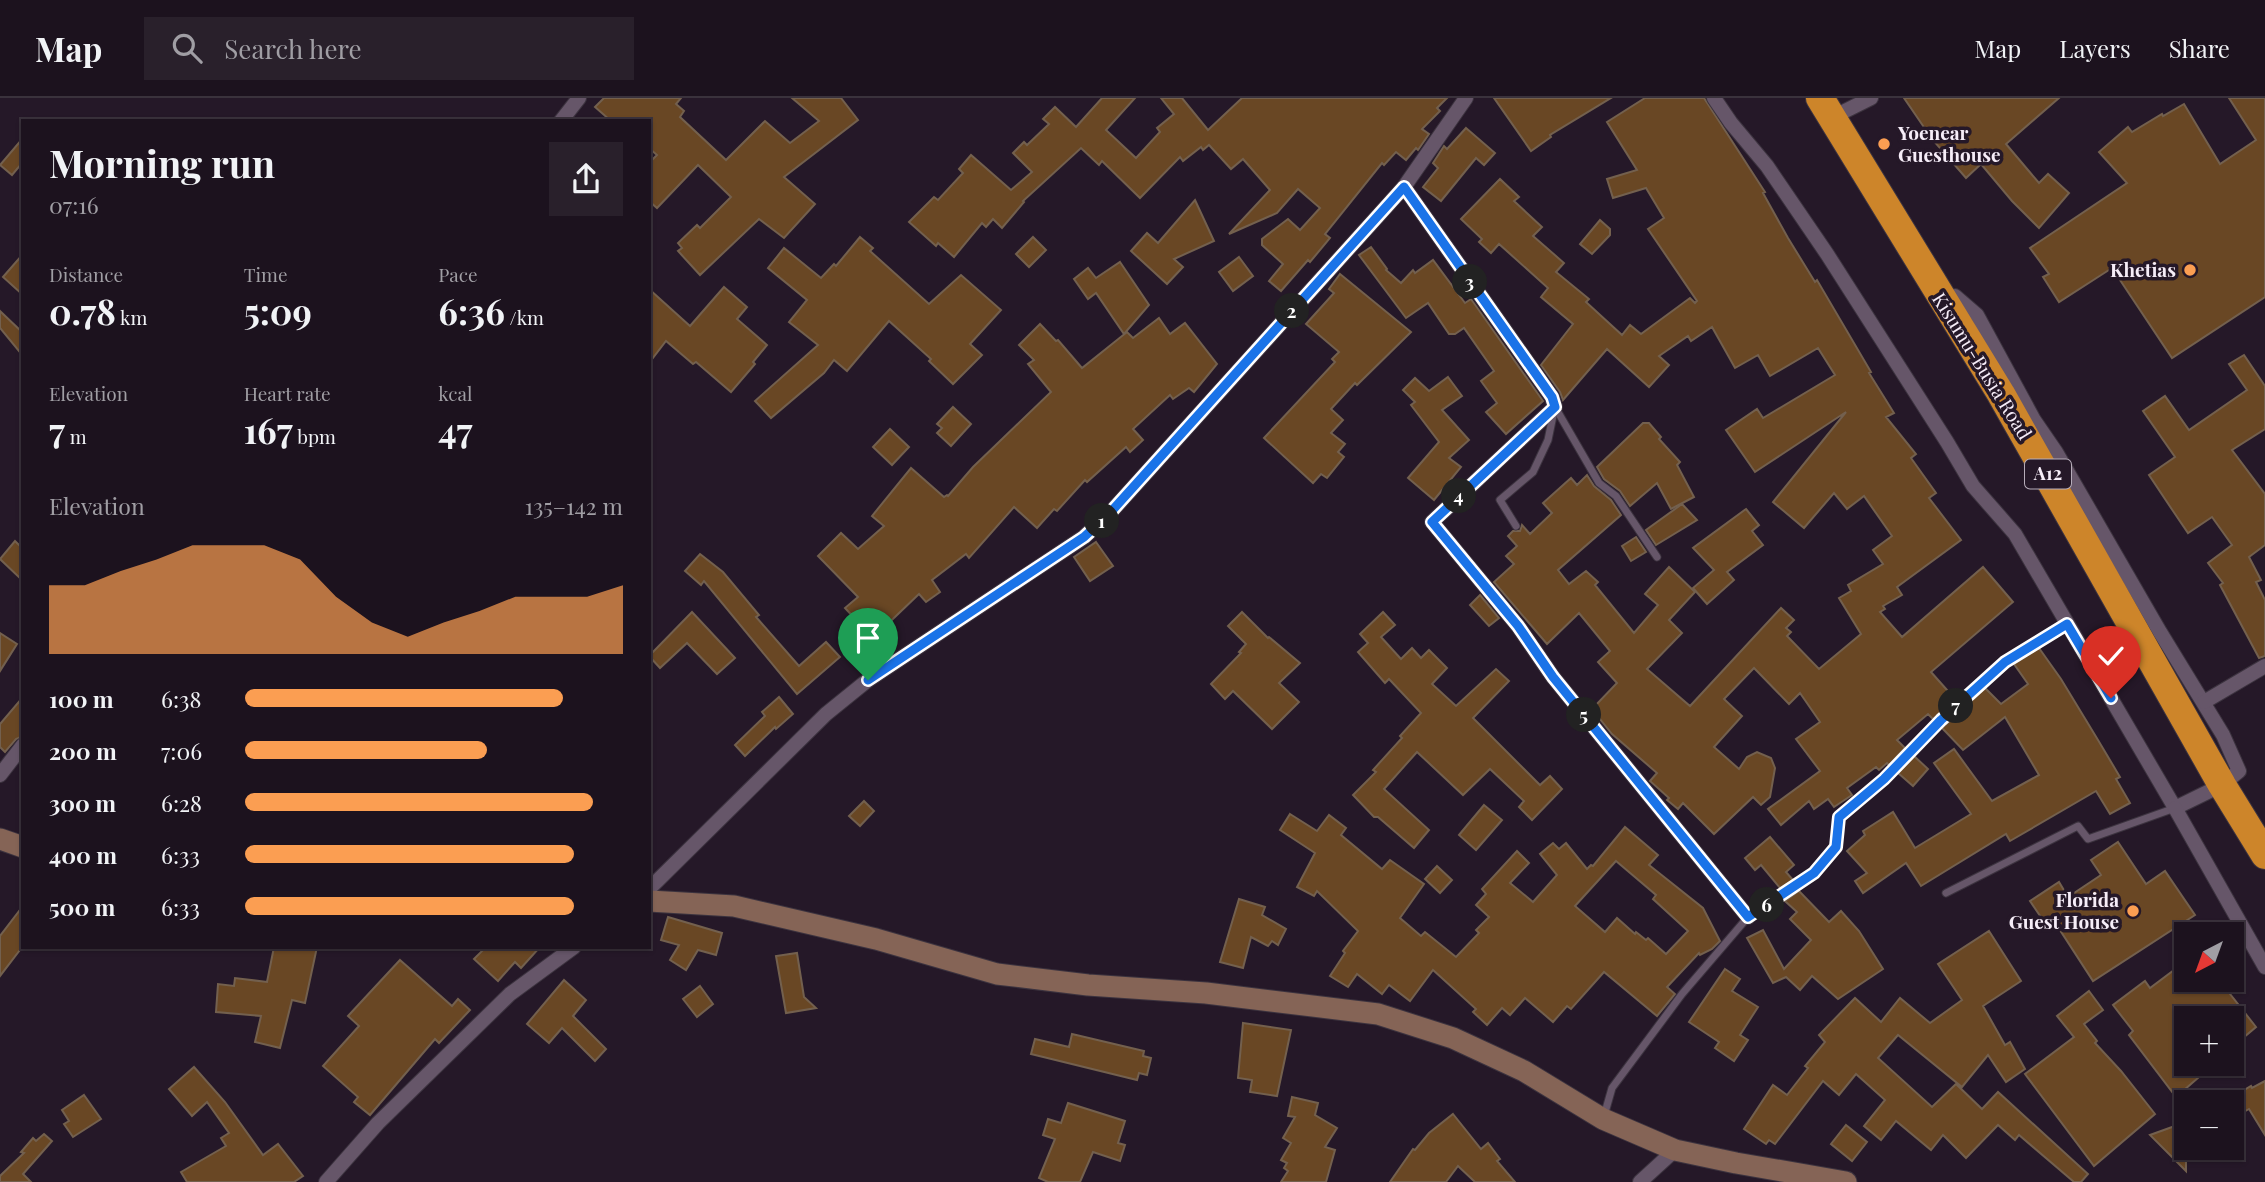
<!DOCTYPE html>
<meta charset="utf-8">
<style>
:root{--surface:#1c121e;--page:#29202b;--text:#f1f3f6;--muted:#a09ea4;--line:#3a323c;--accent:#fb9e52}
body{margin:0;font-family:"Playfair Display",serif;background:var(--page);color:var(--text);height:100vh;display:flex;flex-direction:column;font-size:26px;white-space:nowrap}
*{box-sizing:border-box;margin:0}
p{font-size:23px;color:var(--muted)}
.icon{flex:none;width:38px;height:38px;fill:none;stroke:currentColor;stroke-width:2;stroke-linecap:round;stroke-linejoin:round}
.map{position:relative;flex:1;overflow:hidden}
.details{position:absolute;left:21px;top:21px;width:630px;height:830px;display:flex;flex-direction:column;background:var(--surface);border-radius:0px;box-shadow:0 2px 5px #0004,0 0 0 2px var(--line)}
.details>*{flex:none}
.needle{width:46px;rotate:221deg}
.fabs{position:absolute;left:2174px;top:824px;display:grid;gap:14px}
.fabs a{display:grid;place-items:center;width:70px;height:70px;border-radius:0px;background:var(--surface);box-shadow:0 2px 5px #0004,0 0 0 2px var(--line);font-size:35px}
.pin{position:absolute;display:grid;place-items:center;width:60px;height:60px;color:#fff;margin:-72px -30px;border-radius:50% 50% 50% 0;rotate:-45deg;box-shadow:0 0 7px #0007}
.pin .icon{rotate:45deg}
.km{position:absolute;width:35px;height:35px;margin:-18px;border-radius:50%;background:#222;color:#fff;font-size:19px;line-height:35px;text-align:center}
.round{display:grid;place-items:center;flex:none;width:74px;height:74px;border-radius:0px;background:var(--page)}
.head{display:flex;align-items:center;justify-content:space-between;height:119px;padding:0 28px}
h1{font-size:38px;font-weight:700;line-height:52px}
.figures{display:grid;grid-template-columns:repeat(3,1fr);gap:10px;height:119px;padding:7px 28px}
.figures div{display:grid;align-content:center}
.figures b{font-size:35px;font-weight:700}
.figures small{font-size:19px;font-weight:400}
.figures p{font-size:19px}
.chart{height:196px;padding:14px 28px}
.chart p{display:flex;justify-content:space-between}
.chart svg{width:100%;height:126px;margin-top:7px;fill:var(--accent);opacity:.7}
ul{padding:0 28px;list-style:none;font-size:23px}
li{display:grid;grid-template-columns:112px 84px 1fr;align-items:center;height:52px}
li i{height:18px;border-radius:9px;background:var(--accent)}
header{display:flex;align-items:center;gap:42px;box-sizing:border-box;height:98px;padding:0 35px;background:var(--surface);border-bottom:2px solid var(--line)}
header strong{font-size:33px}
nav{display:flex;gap:38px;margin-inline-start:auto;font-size:24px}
.search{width:490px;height:63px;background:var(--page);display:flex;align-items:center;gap:18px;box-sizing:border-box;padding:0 24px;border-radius:0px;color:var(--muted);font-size:26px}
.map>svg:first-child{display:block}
</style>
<header>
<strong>Map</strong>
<div class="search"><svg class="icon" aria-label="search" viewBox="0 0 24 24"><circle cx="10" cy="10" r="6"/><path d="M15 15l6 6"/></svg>Search here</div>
<nav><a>Map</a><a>Layers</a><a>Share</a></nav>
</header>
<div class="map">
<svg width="2265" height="1084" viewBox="0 0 2265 1084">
<rect width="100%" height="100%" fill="#251828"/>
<!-- building -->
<g fill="#694724" stroke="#73604e" stroke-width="2" fill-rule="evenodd">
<polygon points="604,0 681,0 676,6 684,13 680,19 726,62 765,23 790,45 819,23 792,0 841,0 858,22 784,79 815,106 784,140 759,121 700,177 678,153 682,150 678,145 697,127 700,130 731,99 698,67 657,110 649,103 649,65 657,57 649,50 649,23 611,23 595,9"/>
<polygon points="1102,0 1135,0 1106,32 1136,60 1160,34 1157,30 1174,16 1161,0 1182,0 1208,32 1242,0 1447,0 1437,10 1440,13 1422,31 1429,36 1418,52 1416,50 1406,62 1396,54 1384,67 1382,65 1325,136 1330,140 1310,164 1308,162 1281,193 1269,183 1283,166 1262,147 1262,141 1288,121 1300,132 1320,110 1298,91 1277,115 1229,136 1270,92 1243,61 1231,71 1209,47 1203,52 1201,49 1183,63 1180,59 1140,100 1102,63 1099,67 1081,50 1023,103 1024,104 1002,130 993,121 986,129 982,125 954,159 938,145 936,148 909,124 934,99 938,102 963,75 959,71 971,57 1011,92 1032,74 1013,55 1024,44 1027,47 1049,26 1043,21 1055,9 1076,29"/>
<polygon points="1494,0 1611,0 1550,37 1551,39 1531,53"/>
<polygon points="1645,0 1704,0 1765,94 1763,95 1788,140 1815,184 1817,182 1871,274 1869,275 1894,315 1886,319 1916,356 1911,360 1936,395 1929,400 1961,442 1897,489 1902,497 1883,508 1885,511 1880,514 1902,539 1983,469 2013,504 1931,574 1955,601 1933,621 1928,616 1897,642 1905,650 1889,667 1887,665 1879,672 1876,669 1847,690 1852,697 1834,709 1828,701 1814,711 1809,703 1781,727 1768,711 1820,673 1796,641 1820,624 1800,595 1789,606 1754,570 1724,601 1742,618 1714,649 1739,671 1747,659 1757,654 1771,660 1775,670 1770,699 1761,707 1753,699 1714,736 1683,705 1678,711 1667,702 1669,700 1650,683 1657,675 1612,636 1592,611 1617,585 1598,564 1610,553 1579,515 1547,546 1494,484 1514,466 1506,458 1517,448 1508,438 1513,433 1520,433 1522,427 1530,436 1552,415 1543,405 1571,380 1577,387 1587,377 1594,388 1611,402 1621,417 1558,472 1569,486 1586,473 1598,484 1595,487 1634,535 1658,507 1645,496 1669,469 1695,494 1669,522 1682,535 1647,571 1690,608 1781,510 1794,522 1786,530 1791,534 1787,538 1819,571 1861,536 1839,500 1851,493 1848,487 1883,466 1873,452 1892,438 1864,398 1847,411 1834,395 1804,430 1773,404 1846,314 1755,374 1726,332 1757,311 1763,320 1835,277 1818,250 1770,278 1758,257 1735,270 1712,229 1691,243 1688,238 1659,258 1669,267 1649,289 1607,251 1563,302 1560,294 1541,267 1573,226 1541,199 1548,190 1499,146 1491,155 1479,144 1482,141 1461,121 1500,81 1519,99 1514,103 1542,129 1533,138 1564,165 1556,174 1589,201 1586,204 1622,237 1630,227 1641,236 1690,200 1695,205 1697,203 1648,131 1664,120 1646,90 1613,100 1607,81 1637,72 1607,24"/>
<polygon points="1904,0 2059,0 2006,46 2039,85 2048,76 2069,95 2039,130 2012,103 1981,66 1966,80 1932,41"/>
<polygon points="2229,0 2265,0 2265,199 2172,260 2112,170 2059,204 2043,179 2049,176 2030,150 2127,85 2099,54 2128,29 2132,34 2162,16 2163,18 2184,6 2220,66 2256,42"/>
<polygon points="1466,30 1495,55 1484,67 1476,60 1441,103 1423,89 1438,70 1433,65 1444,48 1447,51"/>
<polygon points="23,40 23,64 12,77 0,67"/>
<polygon points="1195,102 1214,143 1174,161 1183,169 1167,186 1131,153 1147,135 1158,145"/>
<polygon points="1600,122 1610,131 1610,137 1592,156 1580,146"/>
<polygon points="860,139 873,150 870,153 929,206 961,177 1001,212 970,246 982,257 953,286 929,263 931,261 889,223 847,273 834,262 824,275 771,320 755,303 818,247 789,224 807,202 768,170 784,150 821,180 834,166 836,168"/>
<polygon points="1033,139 1046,152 1029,169 1016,156"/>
<polygon points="1371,149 1387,171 1386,172 1401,185 1413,172 1415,175 1433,162 1465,205 1471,201 1543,303 1506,336 1486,314 1497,305 1481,283 1494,273 1464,230 1455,236 1449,236 1428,205 1406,220 1359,157"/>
<polygon points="23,156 23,197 3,179"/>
<polygon points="1239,159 1253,178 1233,193 1219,174"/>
<polygon points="1120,164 1149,207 1124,236 1096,195 1088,201 1074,181 1088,170 1096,180"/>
<polygon points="1340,176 1411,234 1357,287 1355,285 1331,311 1343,322 1331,335 1345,346 1338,354 1344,359 1327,380 1321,376 1313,385 1264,340 1335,264 1332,261 1339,254 1306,226 1334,195 1329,191"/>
<polygon points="724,189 747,209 737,221 767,247 753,264 755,266 731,294 696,264 693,266 666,243 649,265 649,191 690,228"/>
<polygon points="0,213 23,235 23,258 0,230"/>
<polygon points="1159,220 1170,236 1185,225 1217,266 1194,294 1189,290 1173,301 1170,297 1133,331 1143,342 1130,354 1126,349 1087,384 1085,382 1057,413 1054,411 1037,430 1014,409 969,460 966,456 932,482 940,494 926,504 919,496 873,540 845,510 858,499 818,458 841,435 858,451 884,428 872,418 911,370 944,399 947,397 948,398 973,369 1051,294 1028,266 1034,262 1019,247 1040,226 1056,243 1058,242 1082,270 1127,234 1133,240"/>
<polygon points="2244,257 2265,288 2265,331 2232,352 2265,396 2265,447 2249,459 2261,482 2256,484 2265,502 2265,558 2259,560 2220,487 2223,485 2208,465 2232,447 2212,419 2188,435 2173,413 2149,377 2175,359 2143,313 2165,298 2189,332 2247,292 2229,266"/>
<polygon points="1448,279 1462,298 1442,312 1469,342 1449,360 1461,369 1434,402 1408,380 1439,344 1411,307 1415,304 1403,292 1415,280 1429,293"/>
<polygon points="953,309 971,326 951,348 937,335 942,330 937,326"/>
<polygon points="1643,325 1649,325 1661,339 1659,341 1680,364 1677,367 1694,399 1671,411 1657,385 1630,408 1620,393 1604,381 1597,369"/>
<polygon points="890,331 909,349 892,367 873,349"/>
<polygon points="1682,406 1697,422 1656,447 1646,432"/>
<polygon points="1746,411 1759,427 1752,433 1763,447 1727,474 1734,482 1707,506 1693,490 1714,472 1693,450"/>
<polygon points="1636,439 1646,454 1631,463 1622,448"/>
<polygon points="15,443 23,451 23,483 0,461"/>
<polygon points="1096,444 1113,468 1090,483 1074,459"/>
<polygon points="700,456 723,474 759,517 756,519 799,568 826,544 840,559 797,596 704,483 701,487 685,473"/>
<polygon points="1480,497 1499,520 1489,528 1470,507"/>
<polygon points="692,514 735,560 717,576 687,545 660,570 649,558"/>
<polygon points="1242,514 1268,540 1269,539 1300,565 1279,585 1299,604 1272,631 1233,593 1225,601 1211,586 1241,555 1239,554 1246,546 1228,528"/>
<polygon points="1383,514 1395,527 1381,539 1401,561 1412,550 1421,560 1429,552 1447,570 1432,586 1456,608 1496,571 1509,583 1473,620 1540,687 1550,678 1562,691 1532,722 1519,709 1524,703 1490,671 1463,697 1417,654 1384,691 1429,732 1414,750 1378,719 1374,719 1353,697 1376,674 1373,672 1402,640 1400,638 1421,615 1389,581 1385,585 1358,554 1368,545 1360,536"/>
<polygon points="0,535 17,546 0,573"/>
<polygon points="2039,550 2061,581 2098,642 2120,679 2116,681 2130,705 2110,716 2096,693 2010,743 2006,736 1921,788 1906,765 1863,795 1855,783 1867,775 1847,753 1865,737 1863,733 1893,714 1915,750 1971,716 1934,665 1954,651 1992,703 2039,677 2005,619 1963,652 1942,630 1985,590 2001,606 2028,586 2014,566"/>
<polygon points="23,599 23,638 16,641 5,654 0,649 0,626"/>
<polygon points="779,599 793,616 776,631 775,629 745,658 735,647 765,618 762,614"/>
<polygon points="1914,658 1928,671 1913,688 1898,675"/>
<polygon points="864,703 874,713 860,728 849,718"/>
<polygon points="1484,707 1502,722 1476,752 1459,737"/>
<path d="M1290 716 1317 733 1329 717 1346 730 1341 737 1382 771 1390 762 1424 786 1400 820 1421 838 1425 834 1456 859 1479 835 1476 832 1489 819 1476 807 1486 796 1482 791 1517 753 1529 765 1510 785 1533 804 1557 777 1540 756 1553 745 1559 751 1566 745 1587 771 1591 767 1593 768 1625 729 1658 757 1649 767 1703 810 1720 843 1712 851 1700 857 1699 855 1667 889 1675 896 1657 918 1604 874 1571 911 1567 908 1553 924 1525 900 1510 917 1502 910 1487 927 1473 914 1476 911 1433 872 1410 903 1389 887 1382 896 1357 876 1348 889 1330 878 1345 855 1343 853 1358 833 1317 793 1314 798 1297 789 1315 755 1280 732ZM1616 763 1656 797 1653 801 1688 833 1666 856 1648 840 1646 842 1636 834 1635 836 1617 820 1605 834 1575 808Z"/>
<polygon points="1770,739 1794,767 1786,774 1793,782 1780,790 1761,767 1755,772 1745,760"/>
<polygon points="2118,744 2146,786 2165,773 2195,817 2093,883 2054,823 2047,828 2030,803 2059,784 2068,799 2101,777 2091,762"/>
<polygon points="1437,768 1452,782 1440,795 1425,781"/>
<polygon points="1799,793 1829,824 1841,813 1859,833 1883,871 1838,901 1812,878 1800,892 1786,879 1773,885 1747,840 1763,832 1784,871 1811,842 1790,821 1797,814 1785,803"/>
<polygon points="1239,801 1265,809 1262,817 1286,831 1278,847 1272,843 1268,848 1251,839 1243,870 1220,864"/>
<polygon points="23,808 23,848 0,878 0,838"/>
<polygon points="668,819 722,835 716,857 698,852 686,872 670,862 679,847 661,842"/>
<polygon points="1989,833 2021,883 1983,908 2005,947 2010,944 2025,971 2006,984 1988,957 1962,989 1898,937 1878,960 1932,1009 1956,986 1982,1011 1998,994 2088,1076 2081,1084 2074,1084 2019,1037 2015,1042 1998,1027 1966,1060 1943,1037 1931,1052 1896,1023 1881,1042 1864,1028 1885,1002 1856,976 1839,997 1823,983 1775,1046 1769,1042 1766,1046 1744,1031 1773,987 1787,997 1808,970 1805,968 1825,944 1819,937 1855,900 1881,924 1900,900 1930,925 1962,902 1938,866"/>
<polygon points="274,849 317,849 305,905 292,902 280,950 255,944 261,918 216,914 218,886 234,888 235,880 267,884"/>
<polygon points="486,849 540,849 521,870 515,864 498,883 474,861"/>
<polygon points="797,855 804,899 816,910 786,915 776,858"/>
<polygon points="400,862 452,908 458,901 470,912 439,945 435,941 370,1017 354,1004 358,999 323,968 359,928 348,918"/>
<polygon points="2186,863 2186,882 2219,882 2256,929 2231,950 2231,920 2186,920 2186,966 2214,966 2176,999 2129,937 2133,933 2113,907 2145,883 2150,890"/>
<polygon points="1725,871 1740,881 1732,893 1758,909 1740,937 1748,942 1734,963 1715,950 1719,944 1689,924"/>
<polygon points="564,882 586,902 573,918 606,951 595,963 562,930 549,945 527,926"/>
<polygon points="700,888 713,906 697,919 683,901"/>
<polygon points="2089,893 2103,912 2084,926 2097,943 2095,945 2121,973 2155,1016 2094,1068 2025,976 2074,939 2057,918"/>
<polygon points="1243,925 1291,932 1277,998 1250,994 1252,982 1238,980"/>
<polygon points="1072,936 1144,953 1143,958 1151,960 1147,977 1139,975 1137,982 1031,956 1035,941 1069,949"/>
<polygon points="194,969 225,1004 263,1057 278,1046 303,1078 294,1084 187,1084 181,1074 226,1048 221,1040 229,1035 207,1004 192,1018 169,991"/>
<polygon points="2265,983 2265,1037 2249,1011 2231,1021 2231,1000 2251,988 2252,990"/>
<polygon points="84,997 101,1021 73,1039 64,1026 69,1023 62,1012"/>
<polygon points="1292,999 1318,1005 1315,1017 1337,1030 1325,1049 1335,1052 1326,1084 1281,1084 1288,1073 1284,1070 1287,1065 1281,1062 1291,1045 1283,1040 1295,1019 1288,1018"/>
<polygon points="1068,1005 1125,1023 1118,1045 1125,1047 1120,1063 1093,1054 1080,1084 1048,1084 1039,1080 1055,1041 1043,1037 1048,1021 1061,1025"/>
<polygon points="1453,1016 1481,1051 1488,1045 1500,1061 1497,1063 1515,1084 1475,1084 1458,1068 1446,1084 1390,1084 1413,1051 1415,1052 1429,1035"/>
<polygon points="2186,1024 2186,1073 2150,1037"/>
<polygon points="1846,1027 1867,1044 1852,1063 1831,1046"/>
<polygon points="44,1036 52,1043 23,1076 31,1084 0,1084 0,1078 24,1055 21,1054 33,1040 36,1043"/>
</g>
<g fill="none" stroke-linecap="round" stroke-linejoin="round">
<!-- lane casing -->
<g stroke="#3c333f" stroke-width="9">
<g id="lane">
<polyline points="1555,309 1599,385 1616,398 1657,459"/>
<polyline points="1516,428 1500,402 1533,374 1548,342 1554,313"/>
<polyline points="1946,795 2078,728 2088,741 2175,710"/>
<polyline points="1604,1018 1612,990 1682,896 1748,819 1814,775 1836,749 1839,719 1884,681 1941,622 2005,563 2067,526"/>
</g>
</g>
<!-- street casing -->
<g stroke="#3c333f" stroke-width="16">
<g id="street">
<polyline points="1714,0 1731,25 1767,68 1827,156 1947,344 1973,388 2015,436 2175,710 2222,687 2239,673 2223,637 2160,534 2056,354 2034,322 1977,217 1955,198 1944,203"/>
<polyline points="1833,19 1871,0"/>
<polyline points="561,23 579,0"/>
<polyline points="1404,89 1552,299 1555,309 1432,424 1518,528 1553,579 1748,819"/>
<polyline points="2204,604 2265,568"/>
<polyline points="0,677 23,647"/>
<polyline points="2175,710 2265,869"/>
<polyline points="649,791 826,616 868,582 1084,439 1109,416 1404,89 1466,0"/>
<polyline points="326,1084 378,1025 510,896 574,849"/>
<polyline points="1640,1084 1675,1052"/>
</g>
</g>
<!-- secondary casing -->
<g stroke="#3c333f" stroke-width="23">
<g id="secondary">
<polyline points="0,741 23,749"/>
<polyline points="649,803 734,808 876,841 997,876 1088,887 1206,895 1378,916 1453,940 1524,973 1603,1021 1675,1052 1736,1065 1846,1084"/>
</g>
</g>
<!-- highway casing -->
<g stroke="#3c333f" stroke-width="30">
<polyline id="highway" points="1820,0 2001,296 2222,687 2265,757"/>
</g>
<!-- lane -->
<use href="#lane" stroke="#665669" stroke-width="7"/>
<!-- street -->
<use href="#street" stroke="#665669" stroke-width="14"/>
<!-- secondary -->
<use href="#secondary" stroke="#856456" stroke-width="21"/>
<!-- highway -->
<use href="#highway" stroke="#cd852a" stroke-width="28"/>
</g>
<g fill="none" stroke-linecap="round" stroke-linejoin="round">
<!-- route casing -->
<g stroke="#fff" stroke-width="14">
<polyline id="route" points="868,582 1084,439 1109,416 1404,89 1552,299 1555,309 1432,424 1518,528 1553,579 1748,819 1814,775 1836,749 1839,719 1884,681 1941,622 2005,564 2067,526 2111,600"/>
</g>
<!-- route -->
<use href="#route" stroke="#1a73e8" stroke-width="9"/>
</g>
<!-- markers -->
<g fill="#fb9e52" stroke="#251828" stroke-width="2.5">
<circle cx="1884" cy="46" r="7"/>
<circle cx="2190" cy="172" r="7"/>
<circle cx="2133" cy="813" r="7"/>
</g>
<g text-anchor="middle" stroke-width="7" stroke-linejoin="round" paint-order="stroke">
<!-- shield labels -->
<rect fill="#251828" stroke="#b7adba" stroke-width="2" x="2025" y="361.5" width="46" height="29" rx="5"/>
<g font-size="18" font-weight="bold" fill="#f6edf8">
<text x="2048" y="382">A12</text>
</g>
<!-- poi labels -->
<g font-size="19" font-weight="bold" fill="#f6edf8" stroke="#251828" text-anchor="end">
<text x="1898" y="42" text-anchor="start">Yoenear<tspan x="1898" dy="22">Guesthouse</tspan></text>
<text x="2176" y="179">Khetias</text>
<text x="2119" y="809">Florida<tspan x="2119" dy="22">Guest House</tspan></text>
</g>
<!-- street labels -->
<g font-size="19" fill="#f6edf8" stroke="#251828">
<text transform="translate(1982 268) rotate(58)" y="7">Kisumu-Busia Road</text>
</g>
</g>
</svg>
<div class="fabs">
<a><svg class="needle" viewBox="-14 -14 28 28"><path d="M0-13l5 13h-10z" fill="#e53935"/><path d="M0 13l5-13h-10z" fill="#a09ea4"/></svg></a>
<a>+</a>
<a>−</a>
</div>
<div class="pin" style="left:868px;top:582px;background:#1e9e55"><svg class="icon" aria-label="arrive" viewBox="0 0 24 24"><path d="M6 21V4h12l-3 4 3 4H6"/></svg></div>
<div class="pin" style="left:2111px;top:600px;background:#d93025"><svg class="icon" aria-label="check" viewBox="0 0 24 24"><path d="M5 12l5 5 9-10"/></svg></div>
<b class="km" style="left:1102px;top:423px">1</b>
<b class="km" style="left:1292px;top:213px">2</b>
<b class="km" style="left:1470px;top:184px">3</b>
<b class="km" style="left:1459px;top:398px">4</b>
<b class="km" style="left:1584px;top:617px">5</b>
<b class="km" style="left:1767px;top:807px">6</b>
<b class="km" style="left:1956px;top:608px">7</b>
<section class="details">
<div class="head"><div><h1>Morning run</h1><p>07:16</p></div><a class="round"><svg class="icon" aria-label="share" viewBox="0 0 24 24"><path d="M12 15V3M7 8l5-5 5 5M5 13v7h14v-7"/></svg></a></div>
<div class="figures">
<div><p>Distance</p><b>0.78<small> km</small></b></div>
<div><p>Time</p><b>5:09</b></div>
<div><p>Pace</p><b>6:36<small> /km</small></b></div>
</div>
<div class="figures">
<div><p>Elevation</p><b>7<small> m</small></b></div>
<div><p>Heart rate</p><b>167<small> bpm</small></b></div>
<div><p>kcal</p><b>47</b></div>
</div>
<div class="chart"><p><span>Elevation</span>135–142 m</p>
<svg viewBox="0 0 160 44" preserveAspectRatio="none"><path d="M0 44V20L10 20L20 15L30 11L40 6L50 6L60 6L70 11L80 24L90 33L100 38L110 33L120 29L130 24L140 24L150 24L160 20V44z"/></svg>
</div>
<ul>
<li><b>100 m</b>6:38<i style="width:84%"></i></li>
<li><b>200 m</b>7:06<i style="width:64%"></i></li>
<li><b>300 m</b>6:28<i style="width:92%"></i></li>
<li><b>400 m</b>6:33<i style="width:87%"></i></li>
<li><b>500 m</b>6:33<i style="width:87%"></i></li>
</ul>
</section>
</div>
